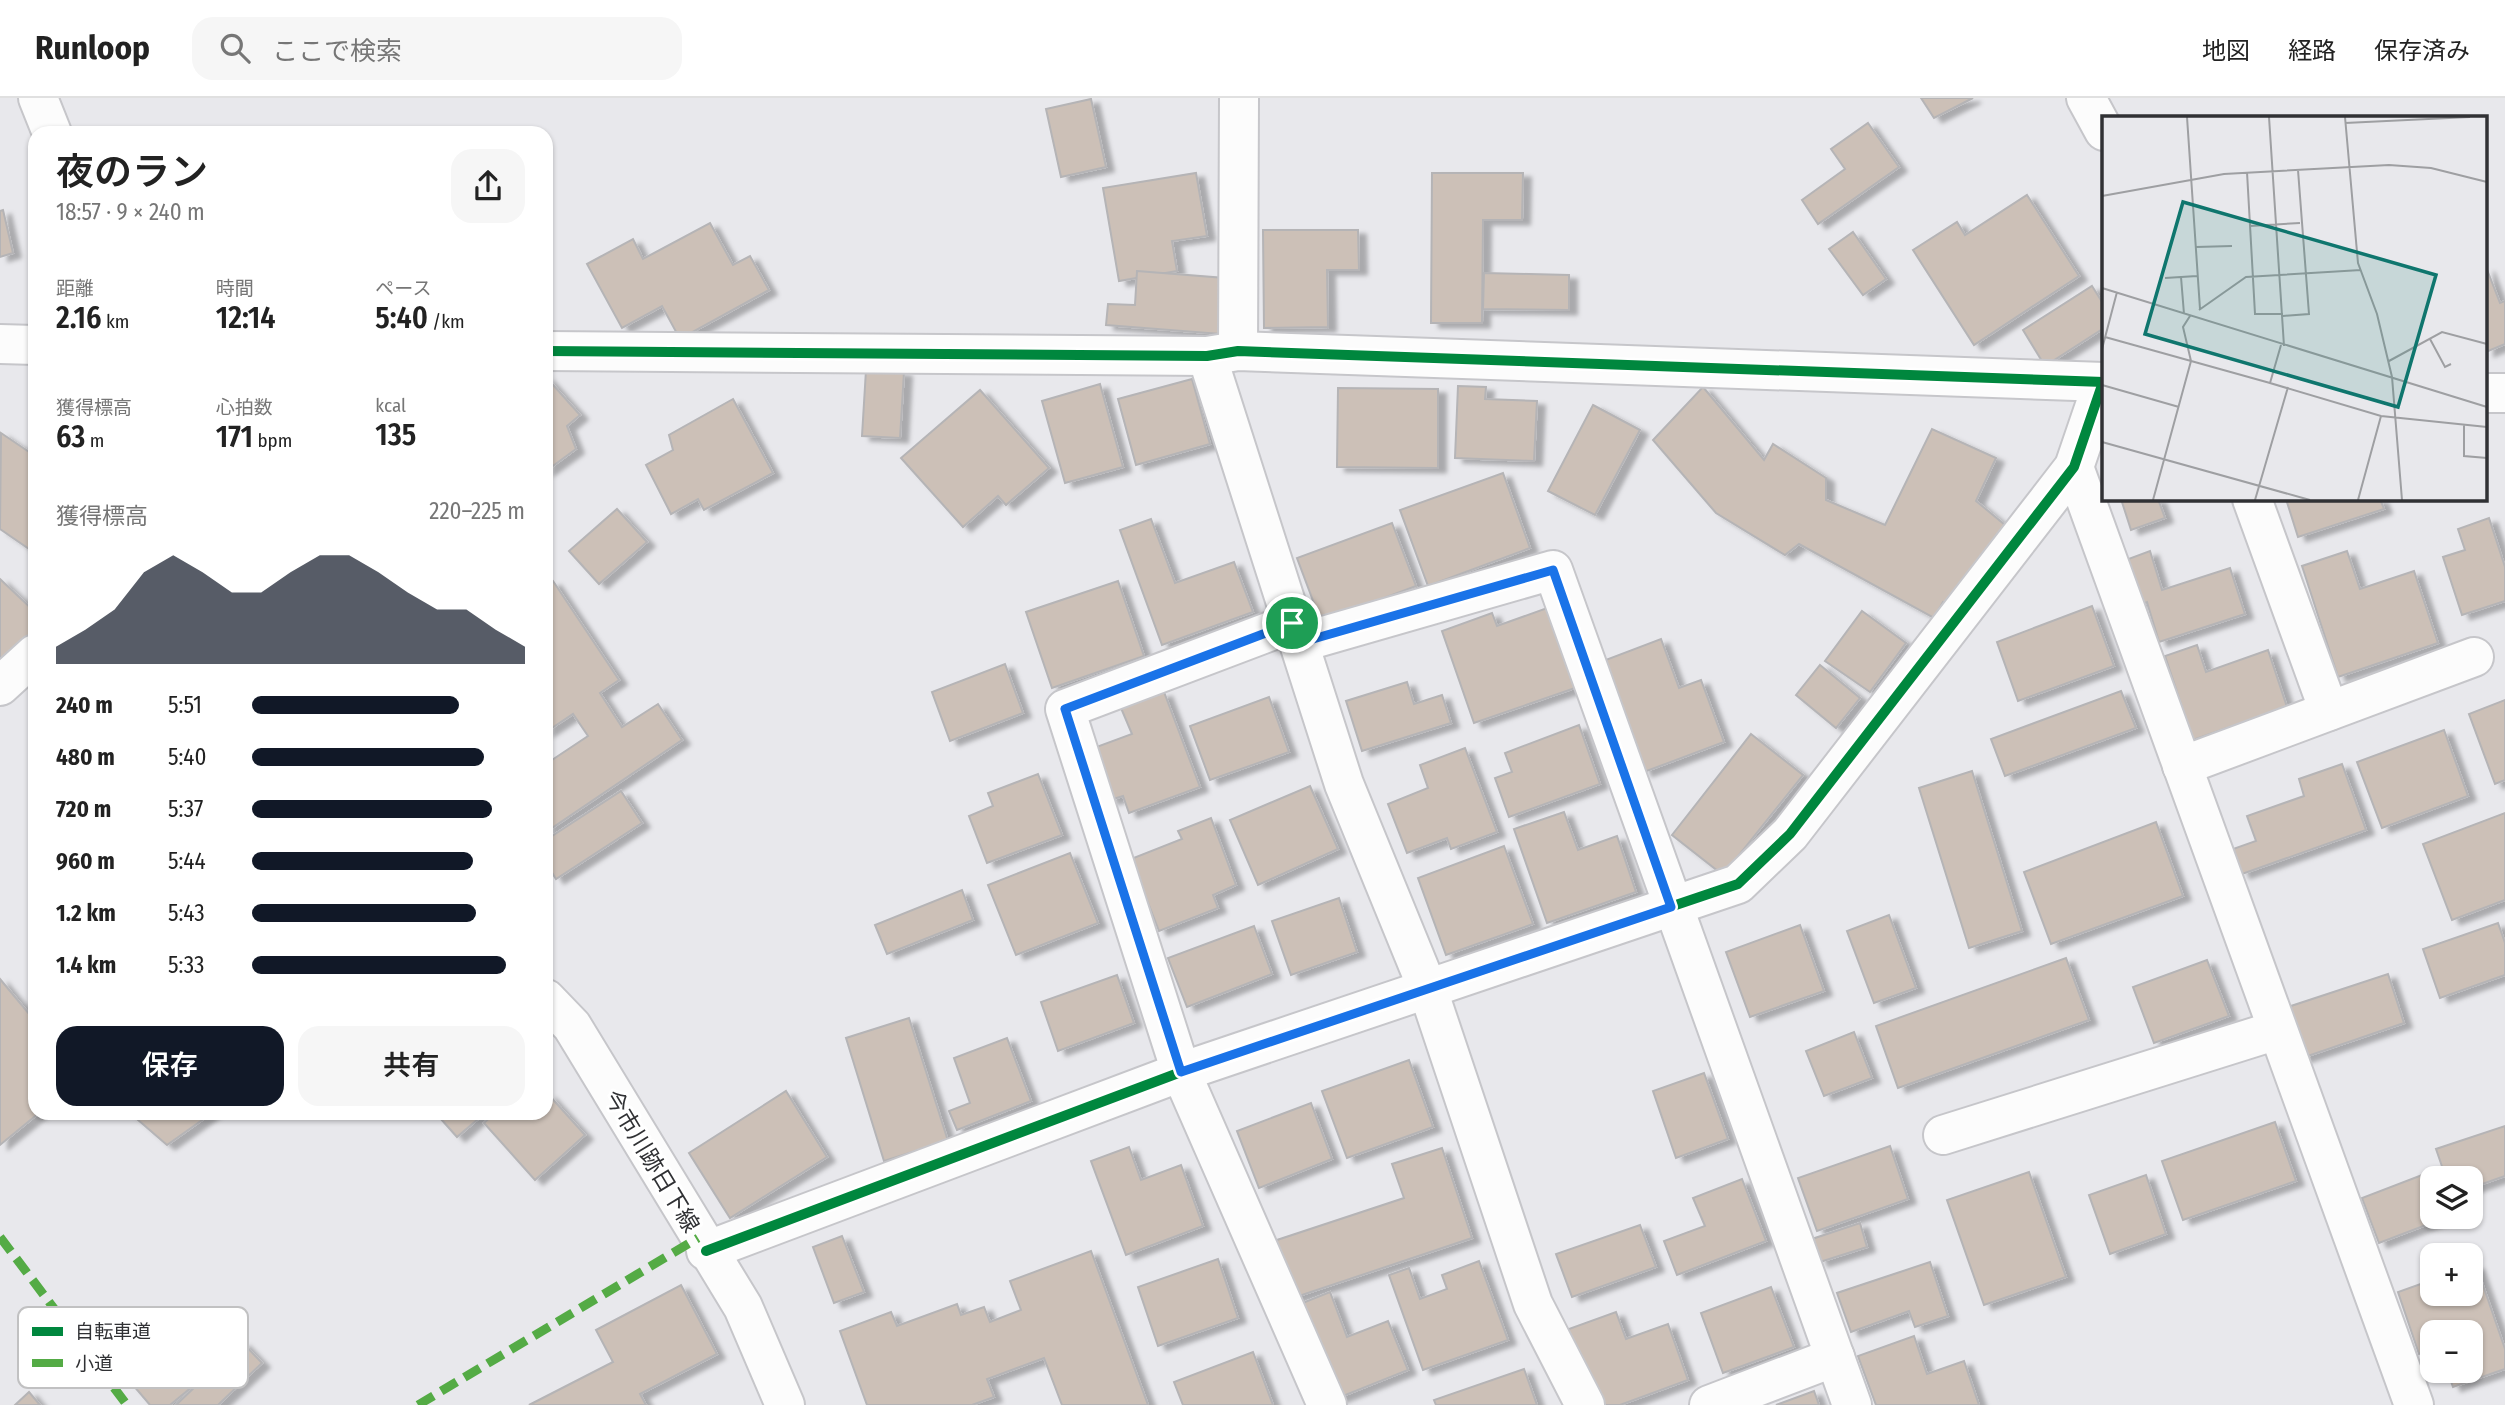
<!DOCTYPE html>
<html lang="ja">
<meta charset="utf-8">
<style>
:root{--surface:#fff;--page:#f6f6f6;--text:#222;--muted:#767676;--line:#e0e0e0;--accent:#111827}
body{margin:0;font-family:"Fira Sans Condensed","Noto Sans JP",sans-serif;background:var(--page);color:var(--text);height:100vh;display:flex;flex-direction:column;font-size:26px;white-space:nowrap}
*{box-sizing:border-box;margin:0}
p{font-size:23px;color:var(--muted)}
.icon{flex:none;width:38px;height:38px;fill:none;stroke:currentColor;stroke-width:2;stroke-linecap:round;stroke-linejoin:round}
.map{position:relative;flex:1;overflow:hidden}
.sheet{position:absolute;left:28px;top:28px;width:525px;height:994px;display:flex;flex-direction:column;background:var(--surface);border-radius:21px;box-shadow:0 2px 5px #0004}
.sheet>*{flex:none}
.controls{position:absolute;left:2420px;top:1068px;display:grid;gap:14px}
.controls a{display:grid;place-items:center;width:63px;height:63px;border-radius:14px;background:var(--surface);box-shadow:0 2px 5px #0004;font-size:35px}
.pin{position:absolute;display:grid;place-items:center;width:60px;height:60px;color:#fff;margin:-30px;border:4px solid #fff;border-radius:50%;box-shadow:0 2px 7px #0007}
.round{display:grid;place-items:center;flex:none;width:74px;height:74px;border-radius:21px;background:var(--page)}
.headline{display:flex;align-items:center;justify-content:space-between;height:119px;padding:0 28px}
h1{font-size:38px;font-weight:600;line-height:52px}
.metrics{display:grid;grid-template-columns:repeat(3,1fr);gap:10px;height:119px;padding:7px 28px}
.metrics div{display:grid;align-content:center}
.metrics b{font-size:30px;font-weight:600}
.metrics small{font-size:19px;font-weight:400}
.metrics p{font-size:19px}
.chart{height:196px;padding:14px 28px}
.chart p{display:flex;justify-content:space-between}
.chart svg{width:100%;height:126px;margin-top:7px;fill:var(--accent);opacity:.7}
.cta{display:flex;gap:14px;margin-top:auto;padding:14px 28px}
.cta a{flex:1;height:80px;border-radius:21px;background:var(--accent);color:#fff;font-size:28px;font-weight:600;line-height:80px;text-align:center}
.cta a+a{background:var(--page);color:var(--text)}
ul{padding:0 28px;list-style:none;font-size:23px}
li{display:grid;grid-template-columns:112px 84px 1fr;align-items:center;height:52px}
li i{height:18px;border-radius:9px;background:var(--accent)}
header{display:flex;align-items:center;gap:42px;box-sizing:border-box;height:98px;padding:0 35px;background:var(--surface);border-bottom:2px solid var(--line)}
header strong{font-size:33px}
nav{display:flex;gap:38px;margin-inline-start:auto;font-size:24px}
.search{width:490px;height:63px;background:var(--page);display:flex;align-items:center;gap:18px;box-sizing:border-box;padding:0 24px;border-radius:21px;color:var(--muted);font-size:26px}
.map>svg:first-child{display:block}
</style>
<header>
<strong>Runloop</strong>
<div class="search"><svg class="icon" aria-label="search" viewBox="0 0 24 24"><circle cx="10" cy="10" r="6"/><path d="M15 15l6 6"/></svg>ここで検索</div>
<nav><a>地図</a><a>経路</a><a>保存済み</a></nav>
</header>
<div class="map">
<svg width="2505" height="1307" viewBox="0 0 2505 1307">
<defs>
<filter id="shadow"><feDropShadow dx="8" dy="4.5" stdDeviation="2" flood-color="#0004"/></filter>
</defs>
<rect width="100%" height="100%" fill="#e8e8ec"/>
<!-- building -->
<g fill="#ccc0b7" stroke="#b5b4b6" stroke-width="2" filter="url(#shadow)">
<polygon points="1921,0 1973,0 1934,20"/>
<polygon points="1091,1 1106,69 1061,79 1046,11"/>
<polygon points="1868,25 1899,69 1818,126 1802,102 1845,71 1831,51"/>
<polygon points="1196,75 1207,138 1172,143 1177,173 1119,183 1103,90"/>
<polygon points="1432,75 1523,75 1522,122 1483,122 1482,225 1431,225"/>
<polygon points="2027,97 2079,178 1974,247 1913,152 1957,124 1965,137"/>
<polygon points="3,112 13,155 0,159 0,113"/>
<polygon points="710,125 733,167 750,158 769,192 680,241 662,208 622,230 587,166 633,141 643,161"/>
<polygon points="1263,132 1358,132 1359,172 1327,172 1328,229 1264,230"/>
<polygon points="1853,134 1886,181 1863,197 1829,151"/>
<polygon points="2486,169 2500,205 2505,203 2505,246 2486,254"/>
<polygon points="1137,173 1225,180 1221,236 1106,227 1108,206 1135,207"/>
<polygon points="1484,175 1569,177 1569,212 1483,211"/>
<polygon points="2092,188 2104,207 2104,230 2045,268 2023,232"/>
<polygon points="866,272 904,274 900,340 862,338"/>
<polygon points="546,279 580,317 567,328 576,351 546,373"/>
<polygon points="1192,281 1210,346 1136,367 1118,301"/>
<polygon points="1100,286 1123,369 1065,385 1042,303"/>
<polygon points="1458,288 1486,289 1485,301 1537,303 1534,363 1455,360"/>
<polygon points="1703,289 1764,362 1773,346 1826,380 1826,402 1885,427 1932,331 1996,360 1976,403 2005,427 1953,507 1943,504 1934,520 1799,446 1785,457 1716,415 1653,342"/>
<polygon points="1338,290 1438,291 1438,370 1337,369"/>
<polygon points="980,292 1049,370 1006,407 998,398 963,429 901,360"/>
<polygon points="733,301 773,375 704,412 698,401 671,416 646,367 673,352 669,337"/>
<polygon points="1593,307 1640,332 1595,417 1548,393"/>
<polygon points="1,335 35,358 35,455 0,431"/>
<polygon points="1503,375 1530,450 1428,488 1400,412"/>
<polygon points="2121,401 2158,401 2165,420 2131,432"/>
<polygon points="2286,401 2380,401 2384,411 2298,439"/>
<polygon points="617,411 647,444 599,486 569,453"/>
<polygon points="2489,420 2505,469 2505,503 2462,517 2443,459 2465,452 2458,431"/>
<polygon points="1151,421 1175,485 1234,464 1253,514 1162,547 1120,432"/>
<polygon points="1392,425 1416,488 1321,524 1297,460"/>
<polygon points="2150,453 2162,492 2230,470 2245,516 2159,544 2147,504 2138,508 2123,463"/>
<polygon points="2347,453 2360,491 2414,473 2438,545 2338,579 2302,468"/>
<polygon points="0,481 35,514 35,534 0,571"/>
<polygon points="553,483 619,582 600,595 622,629 658,606 682,642 546,734 546,666 588,638 573,616 546,634 546,487"/>
<polygon points="1118,483 1144,558 1052,590 1026,514"/>
<polygon points="2092,508 2114,568 2018,603 1997,544"/>
<polygon points="1550,509 1578,589 1474,625 1442,533 1492,515 1497,528"/>
<polygon points="1862,513 1906,545 1870,594 1825,563"/>
<polygon points="1661,541 1679,590 1701,582 1724,644 1644,674 1603,563"/>
<polygon points="2197,547 2206,574 2268,552 2287,609 2193,642 2165,558"/>
<polygon points="1005,566 1023,615 950,643 932,594"/>
<polygon points="1820,567 1860,600 1836,630 1796,597"/>
<polygon points="1407,584 1414,606 1442,597 1451,625 1362,653 1346,603"/>
<polygon points="2121,593 2136,630 2005,678 1991,641"/>
<polygon points="1164,594 1200,689 1129,715 1123,698 1110,702 1091,651 1132,636 1121,610"/>
<polygon points="1269,599 1289,654 1210,682 1190,628"/>
<polygon points="2505,602 2505,682 2495,686 2469,616"/>
<polygon points="1579,627 1600,686 1509,719 1495,680 1512,674 1505,655"/>
<polygon points="2444,632 2468,698 2382,730 2357,664"/>
<polygon points="1751,636 1803,677 1723,777 1672,737"/>
<polygon points="1465,650 1497,734 1451,751 1447,740 1407,755 1388,706 1428,690 1420,667"/>
<polygon points="2342,666 2366,732 2242,776 2233,751 2256,743 2247,718 2304,698 2299,681"/>
<polygon points="1972,673 2022,833 1969,850 1919,690"/>
<polygon points="1038,676 1062,737 987,765 969,718 993,708 988,695"/>
<polygon points="1310,688 1338,751 1258,787 1230,722"/>
<polygon points="621,693 642,725 556,781 546,765 546,742"/>
<polygon points="1564,714 1578,752 1617,738 1636,794 1547,825 1514,731"/>
<polygon points="2505,715 2505,802 2452,822 2423,746"/>
<polygon points="1211,720 1236,787 1213,797 1218,810 1159,833 1131,761 1182,741 1178,733"/>
<polygon points="2156,724 2183,798 2051,846 2024,774"/>
<polygon points="1504,748 1533,826 1446,857 1418,780"/>
<polygon points="1070,755 1098,825 1016,857 988,787"/>
<polygon points="962,792 973,822 887,856 875,827"/>
<polygon points="1339,800 1357,854 1291,877 1272,823"/>
<polygon points="1889,817 1916,890 1874,905 1847,833"/>
<polygon points="2498,825 2505,845 2505,877 2440,900 2423,851"/>
<polygon points="1800,827 1824,893 1750,919 1726,854"/>
<polygon points="1254,828 1272,876 1187,909 1168,860"/>
<polygon points="2066,860 2089,922 1898,990 1876,928"/>
<polygon points="2207,862 2229,918 2154,945 2133,889"/>
<polygon points="2388,876 2404,925 2302,960 2285,910"/>
<polygon points="1117,877 1134,925 1058,953 1041,904"/>
<polygon points="0,881 30,917 35,912 35,1015 39,1015 0,1047"/>
<polygon points="909,920 948,1043 884,1063 846,940"/>
<polygon points="1854,934 1872,980 1824,998 1806,953"/>
<polygon points="1007,940 1031,1003 957,1032 949,1013 970,1005 954,960"/>
<polygon points="1409,962 1433,1029 1347,1060 1322,993"/>
<polygon points="1704,975 1728,1041 1676,1060 1653,993"/>
<polygon points="786,993 827,1059 730,1120 689,1055"/>
<polygon points="548,996 585,1037 535,1082 484,1025 495,1015 546,1015"/>
<polygon points="1311,1005 1332,1061 1259,1090 1237,1033"/>
<polygon points="130,1015 212,1015 167,1047"/>
<polygon points="445,1015 485,1015 457,1039 440,1020"/>
<polygon points="2275,1024 2296,1083 2183,1122 2162,1063"/>
<polygon points="2505,1028 2505,1078 2471,1090 2471,1080 2446,1080 2436,1051"/>
<polygon points="1890,1048 1908,1101 1817,1133 1798,1080"/>
<polygon points="1129,1049 1141,1082 1181,1067 1203,1128 1126,1157 1091,1063"/>
<polygon points="1442,1050 1472,1140 1293,1200 1274,1143 1404,1100 1392,1066"/>
<polygon points="2029,1074 2066,1179 1984,1207 1947,1102"/>
<polygon points="2430,1074 2432,1118 2447,1119 2379,1145 2362,1100"/>
<polygon points="2146,1077 2166,1136 2110,1156 2089,1097"/>
<polygon points="1742,1081 1766,1143 1677,1177 1664,1143 1705,1128 1693,1100"/>
<polygon points="1860,1125 1867,1149 1820,1164 1812,1141"/>
<polygon points="1640,1127 1656,1169 1572,1199 1556,1156"/>
<polygon points="842,1138 864,1194 834,1205 813,1149"/>
<polygon points="1091,1153 1148,1307 1062,1307 1044,1260 987,1281 994,1299 972,1307 867,1307 840,1233 891,1214 897,1228 957,1206 961,1217 984,1209 990,1224 1021,1212 1010,1183"/>
<polygon points="1218,1161 1238,1220 1158,1248 1138,1189"/>
<polygon points="1479,1163 1508,1242 1423,1272 1389,1177 1409,1170 1420,1201 1447,1191 1442,1177"/>
<polygon points="1930,1164 1948,1218 1915,1229 1909,1213 1851,1234 1837,1195"/>
<polygon points="2476,1167 2505,1251 2505,1271 2453,1289 2447,1272 2471,1272 2471,1234 2432,1234 2432,1251 2419,1256 2398,1194 2432,1182 2432,1195 2471,1195 2471,1169"/>
<polygon points="681,1187 717,1256 640,1296 646,1307 529,1307 613,1264 596,1232"/>
<polygon points="1771,1189 1794,1249 1723,1275 1701,1215"/>
<polygon points="1330,1194 1347,1239 1388,1223 1408,1272 1328,1304 1290,1210"/>
<polygon points="129,1210 145,1229 165,1212 215,1270 170,1307 150,1307 93,1240"/>
<polygon points="1616,1214 1626,1241 1668,1226 1688,1282 1620,1307 1593,1307 1566,1232"/>
<polygon points="1914,1238 1927,1276 1964,1263 1979,1307 1876,1307 1858,1258"/>
<polygon points="242,1244 262,1265 218,1307 176,1307"/>
<polygon points="1253,1254 1273,1307 1183,1307 1174,1284"/>
<polygon points="1524,1271 1537,1307 1436,1307 1434,1302"/>
<polygon points="1814,1293 1819,1307 1776,1307"/>
<polygon points="29,1294 40,1307 15,1307"/>
</g>
<g fill="none" stroke-linecap="round" stroke-linejoin="round">
<!-- street casing -->
<g stroke="#c6c6ca" stroke-width="42">
<g id="street">
<polyline points="2086,0 2104,33"/>
<polyline points="0,246 35,247"/>
<polyline points="546,253 1207,258 1238,253 2104,284"/>
<polyline points="1238,253 1239,0"/>
<polyline points="1207,258 1344,686 1427,889 1533,1206 1585,1307"/>
<polyline points="2486,295 2505,295"/>
<polyline points="2074,369 2414,1307"/>
<polyline points="2252,401 2329,613"/>
<polyline points="1292,525 1065,611 1181,974 1327,1307"/>
<polyline points="1299,545 1553,472 1852,1307"/>
<polyline points="0,588 35,556"/>
<polyline points="2182,668 2474,559"/>
<polyline points="1943,1037 2277,932"/>
<polyline points="706,1153 1181,974 1738,786 1790,736 2074,369 2103,284"/>
<polyline points="1709,1307 1835,1259"/>
</g>
</g>
<!-- secondary casing -->
<g stroke="#c6c6ca" stroke-width="42">
<g id="secondary">
<polyline points="38,0 52,35"/>
<polyline points="546,901 572,928 743,1209 785,1307"/>
</g>
</g>
<!-- street -->
<use href="#street" stroke="#fcfcfc" stroke-width="38"/>
<!-- secondary -->
<use href="#secondary" stroke="#fcfcfc" stroke-width="38"/>
<!-- quiet -->
<g stroke="#54ab45" stroke-width="9" stroke-dasharray="18 9" stroke-linecap="butt">
<polyline points="0,1139 127,1307"/>
<polyline points="418,1307 698,1140"/>
</g>
<!-- cycleway casing -->
<g stroke="#fff" stroke-width="15">
<g id="cycleway">
<polyline points="546,253 1207,258 1238,253 2104,284"/>
<polyline points="706,1153 1181,974 1738,786 1790,736 2074,369 2103,284"/>
</g>
</g>
<!-- cycleway -->
<use href="#cycleway" stroke="#00873e" stroke-width="10"/>
</g>
<g fill="none" stroke-linecap="round" stroke-linejoin="round">
<!-- route casing -->
<g stroke="#fff" stroke-width="14">
<polygon id="route" points="1553,472 1671,809 1181,974 1065,611 1292,525 1299,545"/>
</g>
<!-- route -->
<use href="#route" stroke="#1a73e8" stroke-width="9"/>
</g>
<g text-anchor="middle" stroke-width="6" stroke-linejoin="round" paint-order="stroke">
<!-- street labels -->
<g font-size="23" fill="#303134" stroke="#fff">
<text transform="translate(652 1063) rotate(59)" y="8">今市川跡日下線</text>
</g>
</g>
<!-- overview -->
<g transform="translate(2102 18)">
<rect width="385" height="385" fill="#e8e8ec"/>
<path fill="none" stroke="#9e9fa2" stroke-width="2" d="M85 1 98 193M167 1 182 230M243 1 256 147 275 198 290 261 300 384M243 7 368 1M145 56 153 198H181M0 80 122 58 287 49 329 52 385 66M148 110 198 107M94 131 130 130M79 161 82 198M63 162 95 160M0 172 385 291M97 194 144 161 259 154M181 200 207 198 196 54M3 221 168 267M328 223 343 251 349 248M179 229 168 267 279 300 385 311M0 233 15 176M287 245 340 216 385 228M0 269 77 291M362 308V340L385 342M0 326 208 384M51 384 89 245 81 211 88 200M153 384 186 271M256 384 279 300"/>
<path fill="#0f766e" fill-opacity="0.15" stroke="#0f766e" stroke-width="3.5" d="M81 86 334 159 296 291 43 218Z"/>
<rect width="385" height="385" fill="none" stroke="#303134" stroke-width="3.5"/>
</g>
<!-- legend -->
<rect x="18" y="1209" width="230" height="81" rx="10" fill="#fff" stroke="#c1c1c2" stroke-width="2"/>
<rect x="32" y="1229" width="31" height="9" fill="#00873e"/>
<rect x="32" y="1261" width="31" height="8" fill="#54ab45"/>
<g font-size="19" fill="#303134">
<text x="75" y="1240">自転車道</text>
<text x="75" y="1272">小道</text>
</g>
</svg>
<div class="controls">
<a><svg class="icon" aria-label="layers" viewBox="0 0 24 24"><path d="M12 4l9 5-9 5-9-5zM3 14l9 5 9-5"/></svg></a>
<a>+</a>
<a>−</a>
</div>
<div class="pin" style="left:1292px;top:525px;background:#1e9e55"><svg class="icon" aria-label="arrive" viewBox="0 0 24 24"><path d="M6 21V4h12l-3 4 3 4H6"/></svg></div>
<section class="sheet">
<div class="headline"><div><h1>夜のラン</h1><p>18:57 · 9 × 240 m</p></div><a class="round"><svg class="icon" aria-label="share" viewBox="0 0 24 24"><path d="M12 15V3M7 8l5-5 5 5M5 13v7h14v-7"/></svg></a></div>
<div class="metrics">
<div><p>距離</p><b>2.16<small> km</small></b></div>
<div><p>時間</p><b>12:14</b></div>
<div><p>ペース</p><b>5:40<small> /km</small></b></div>
</div>
<div class="metrics">
<div><p>獲得標高</p><b>63<small> m</small></b></div>
<div><p>心拍数</p><b>171<small> bpm</small></b></div>
<div><p>kcal</p><b>135</b></div>
</div>
<div class="chart"><p><span>獲得標高</span>220–225 m</p>
<svg viewBox="0 0 160 44" preserveAspectRatio="none"><path d="M0 44V38L10 32L20 25L30 12L40 6L50 12L60 19L70 19L80 12L90 6L100 6L110 12L120 19L130 25L140 25L150 32L160 38V44z"/></svg>
</div>
<ul>
<li><b>240 m</b>5:51<i style="width:76%"></i></li>
<li><b>480 m</b>5:40<i style="width:85%"></i></li>
<li><b>720 m</b>5:37<i style="width:88%"></i></li>
<li><b>960 m</b>5:44<i style="width:81%"></i></li>
<li><b>1.2 km</b>5:43<i style="width:82%"></i></li>
<li><b>1.4 km</b>5:33<i style="width:93%"></i></li>
</ul>
<div class="cta"><a>保存</a><a>共有</a></div>
</section>
</div>
